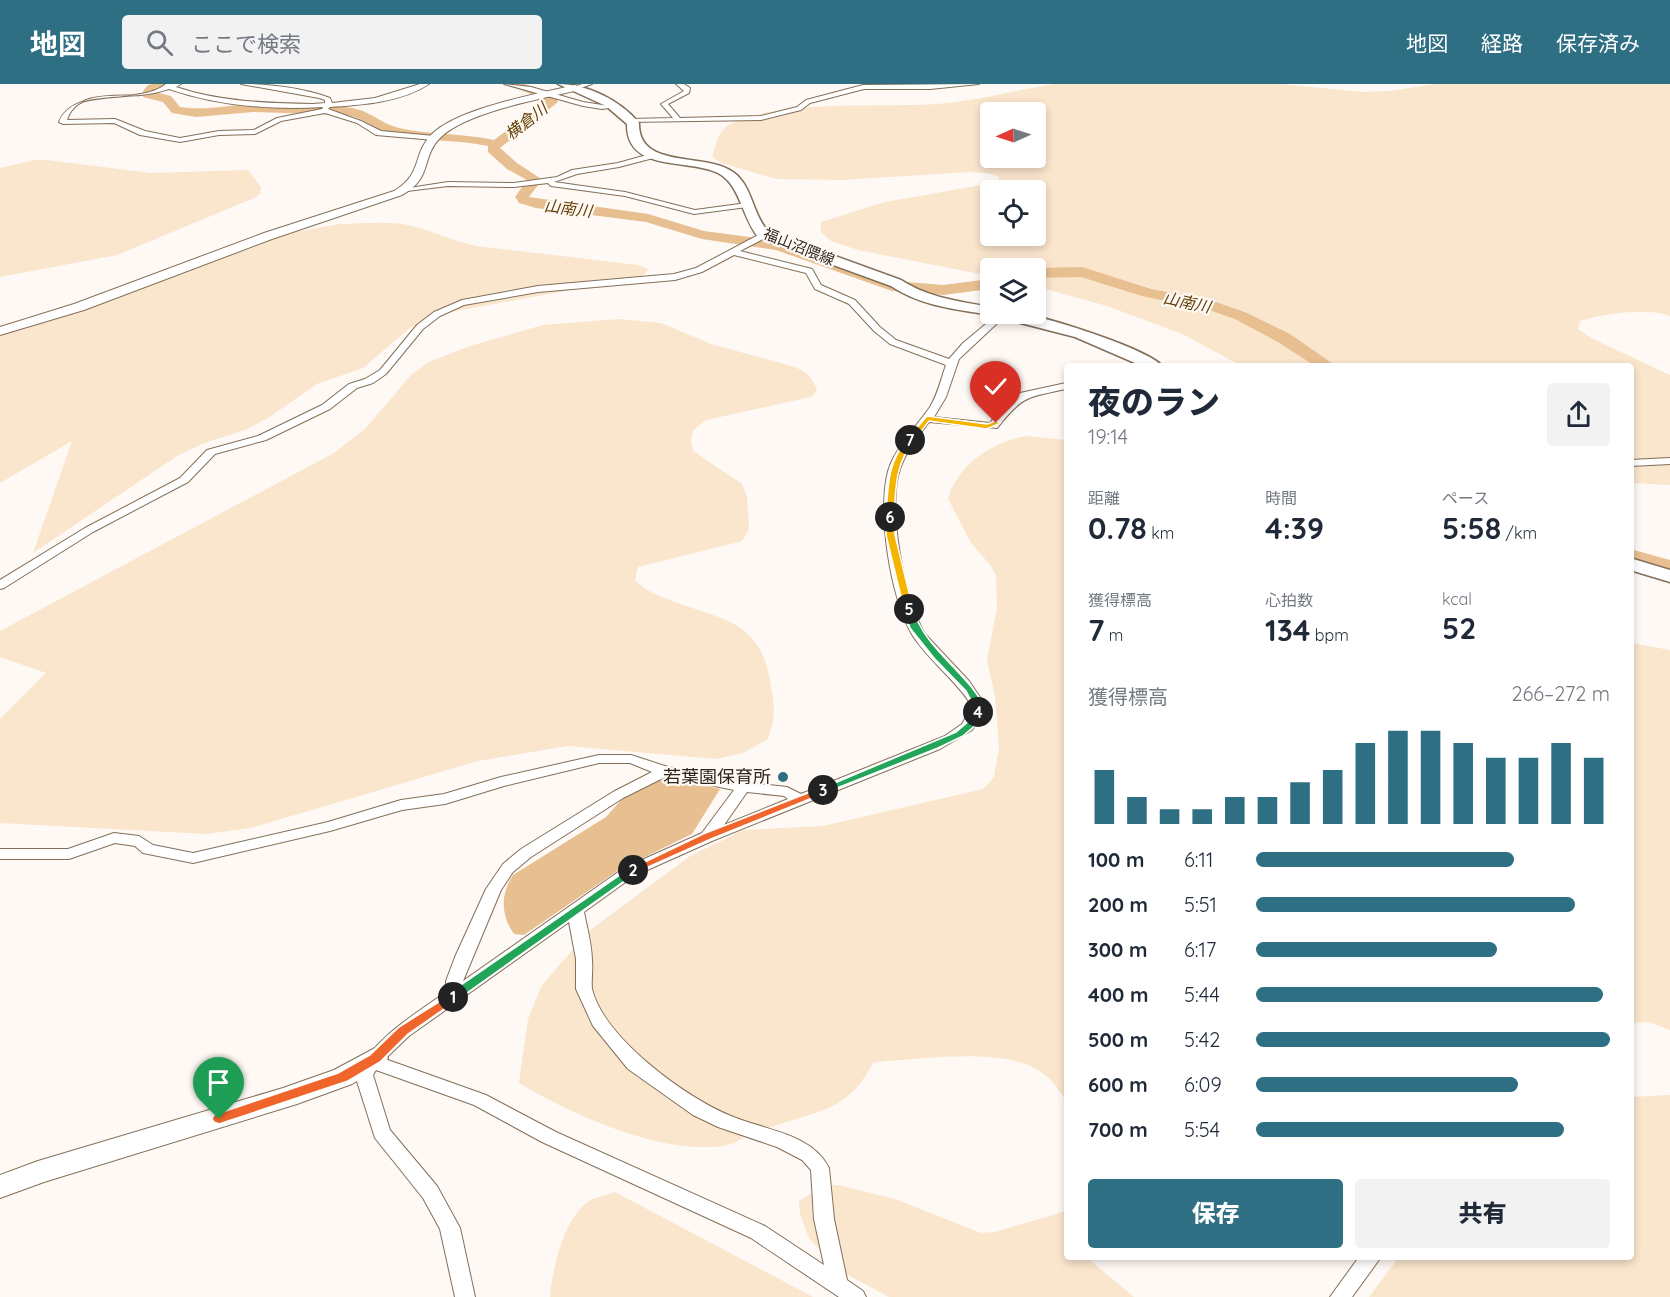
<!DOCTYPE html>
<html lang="ja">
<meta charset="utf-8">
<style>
:root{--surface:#fff;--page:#f2f2f3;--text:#1f2937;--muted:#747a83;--accent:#2f6f83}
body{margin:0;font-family:Quicksand,"Noto Sans JP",sans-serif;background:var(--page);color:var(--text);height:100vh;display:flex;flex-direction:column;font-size:22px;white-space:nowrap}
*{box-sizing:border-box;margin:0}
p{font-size:20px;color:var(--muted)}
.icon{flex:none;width:33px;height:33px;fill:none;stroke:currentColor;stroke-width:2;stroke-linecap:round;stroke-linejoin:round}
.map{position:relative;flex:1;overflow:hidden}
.details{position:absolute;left:1064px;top:279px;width:570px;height:897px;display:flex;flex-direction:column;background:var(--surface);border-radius:6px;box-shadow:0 3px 9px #0003}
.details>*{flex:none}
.needle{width:39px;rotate:267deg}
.fabs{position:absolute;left:980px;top:18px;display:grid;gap:12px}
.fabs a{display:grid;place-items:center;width:66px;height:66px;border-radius:6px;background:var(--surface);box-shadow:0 3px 9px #0003;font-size:30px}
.pin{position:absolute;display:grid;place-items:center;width:51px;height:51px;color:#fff;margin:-62px -26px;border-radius:50% 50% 50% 0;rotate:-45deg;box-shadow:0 0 6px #0007}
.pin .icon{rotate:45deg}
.km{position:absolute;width:30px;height:30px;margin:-15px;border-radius:50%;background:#222;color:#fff;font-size:16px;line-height:30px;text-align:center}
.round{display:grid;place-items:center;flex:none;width:63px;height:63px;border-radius:6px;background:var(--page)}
.overview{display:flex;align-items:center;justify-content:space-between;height:102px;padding:0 24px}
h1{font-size:33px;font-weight:800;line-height:45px}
.metrics{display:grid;grid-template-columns:repeat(3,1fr);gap:9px;height:102px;padding:6px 24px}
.metrics div{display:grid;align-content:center}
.metrics b{font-size:30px;font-weight:800}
.metrics small{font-size:16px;font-weight:400}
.metrics p{font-size:16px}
.chart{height:168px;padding:12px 24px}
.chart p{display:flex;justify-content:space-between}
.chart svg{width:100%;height:108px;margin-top:6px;stroke:var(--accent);stroke-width:6}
.primary-button{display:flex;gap:12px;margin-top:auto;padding:12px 24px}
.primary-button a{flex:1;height:69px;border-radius:6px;background:var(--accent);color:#fff;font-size:24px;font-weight:800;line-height:69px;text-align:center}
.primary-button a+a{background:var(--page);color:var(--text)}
ul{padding:0 24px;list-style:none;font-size:20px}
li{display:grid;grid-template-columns:96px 72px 1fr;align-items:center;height:45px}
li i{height:15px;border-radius:8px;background:var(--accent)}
header{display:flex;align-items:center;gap:36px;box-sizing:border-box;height:84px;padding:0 30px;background:var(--accent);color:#fff}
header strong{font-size:28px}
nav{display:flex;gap:33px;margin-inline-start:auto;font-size:21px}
.search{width:420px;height:54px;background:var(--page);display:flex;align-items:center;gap:15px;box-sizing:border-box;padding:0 21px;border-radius:6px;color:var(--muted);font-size:22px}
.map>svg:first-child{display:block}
</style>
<header>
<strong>地図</strong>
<div class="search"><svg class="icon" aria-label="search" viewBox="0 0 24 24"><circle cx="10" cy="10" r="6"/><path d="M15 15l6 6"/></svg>ここで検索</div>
<nav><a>地図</a><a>経路</a><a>保存済み</a></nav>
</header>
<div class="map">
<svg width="1670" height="1213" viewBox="0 0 1670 1213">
<rect width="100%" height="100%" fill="#fef9f4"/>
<!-- green -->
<g fill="#fae5cd" fill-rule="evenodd">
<path d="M1055 0H1281L1363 8 1390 7 1435 0H1670V232C1647 223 1603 230 1580 237L1578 245 1591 254 1670 291V401L1631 399 1630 282H1242L1182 250 1107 222 1035 202V184H990V192L858 166 831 157 821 148V138L885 118 999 98V93L987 89 969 88 842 96 776 95 722 79 712 73C717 59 718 45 732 39 788 15 876 24 937 20 977 17 1015 6 1055 0ZM990 28H1035V74H990ZM990 106H1035V152H990Z"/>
<polygon points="34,76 47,76 151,89 248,86 261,103 260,110 254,114 117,171 0,193 0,84"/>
<path d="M340 140C364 140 391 136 415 143 436 148 455 158 477 162L638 181 648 185 644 191 632 195 450 228 411 243 363 284 317 300 268 334 245 346 202 360 177 372 33 469 72 357 0 399V241L76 220 295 148Z"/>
<path d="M619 235 661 239 711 260 795 283C808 289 812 293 817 306L811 313 706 336 693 346 691 357 693 367 742 400 747 412 749 445 742 457 638 483 635 496C647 508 659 512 675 518 724 536 760 538 770 596 774 623 777 628 768 655L743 669 716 675 568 662 478 677 251 744 206 750 0 739V635L46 589 0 573V547L334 369 365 345 411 291 429 278 470 262 543 241Z"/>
<path d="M1027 352 1066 356V1016C1060 1008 1053 997 1045 991 1011 962 928 975 886 977L873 979C851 1021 829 1025 786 1038 776 1042 765 1044 755 1048 747 1051 739 1057 731 1060 671 1076 570 1030 519 999L528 935 542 901 589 847 690 772 744 746 823 742 983 705 994 693 999 664 995 612 987 576 997 524 996 492 991 482 971 459 948 415C957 381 994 357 1027 352Z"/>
<polygon points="1631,559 1670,566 1670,946 1649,938 1631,939"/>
<polygon points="1670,1011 1670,1213 1369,1213 1399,1173 1630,1173 1631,1013"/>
<polygon points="838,1101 895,1115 981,1149 995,1148 1066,1127 1066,1173 1086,1173 1134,1213 889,1213 837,1185 809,1154 800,1130 799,1117 823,1102"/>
<path d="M615 1108 813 1213H550C552 1186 564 1134 588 1118 595 1113 607 1111 615 1108Z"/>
</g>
<!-- water -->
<path fill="#e7bf91" d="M673 693 720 705 692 750 620 785 524 851 514 850C501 832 500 810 513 791L606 733 623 714 643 700 657 695Z"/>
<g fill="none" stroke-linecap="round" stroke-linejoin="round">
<!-- river -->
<g fill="#e7bf91" fill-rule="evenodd">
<path d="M153 0H172L155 8 171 12 180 23C205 27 228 21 253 20 283 19 314 21 344 23 371 25 376 38 399 44 428 51 463 49 494 56L546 17 508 0H525L555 11 558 18 500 64 517 79 540 94 541 97 529 113 648 130 704 147 779 157 894 197 943 201 990 195V205L943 211 892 207 776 166 702 155 646 138 536 124 519 119 515 113 527 96 507 85 488 68V62C458 56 428 57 398 52 378 48 366 34 346 31L253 28 196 33 172 29 163 18 143 13V7L148 1Z"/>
<polygon points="1082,183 1151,205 1213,217 1247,229 1290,250 1336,282 1315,282 1278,258 1235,235 1209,226 1142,212 1081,193 1035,194 1035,184"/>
<polygon points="1630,465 1670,476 1670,489 1630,478"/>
</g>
<!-- street casing -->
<g stroke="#836f59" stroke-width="2">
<g id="street">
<path d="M166 0H181L176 3C220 18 267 19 313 20L325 19V16L319 14 241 0C269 0 304 4 330 14L332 19 375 14 420 0H429C402 18 362 21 330 23L328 25 361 37 381 47 434 52 438 54 434 56 376 51 357 39 325 29 281 37 255 50 219 51 180 58 140 51 114 39 63 40 59 38C75 0 138 23 166 0ZM169 5C218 22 271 26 323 23L322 25 277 34 254 46 219 47 180 54 145 47 115 35 67 36C76 6 117 13 141 11 151 10 160 8 169 5Z"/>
<polygon points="504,0 531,3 583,18 615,23 602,25 583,22"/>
<polygon points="582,0 592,0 575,6 572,4"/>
<polygon points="676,0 684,0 690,4 689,9 668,20 680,34 761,32 797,23 806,16 863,1 979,0 930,5 864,5 810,19 801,26 761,36 629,38 627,37 631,35 673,34 661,20 684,7"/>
<polygon points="654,69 657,69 657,73 619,83 577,90 554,98 625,108 695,126 747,119 751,121 747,123 694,130 625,112 551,102 548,99 514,103 448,102 407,107 403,105 448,98 514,99 557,93 572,86 618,79"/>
<path d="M764 148 768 151 767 153 740 167 812 185 821 201 855 216 880 243 896 256 949 275 963 259 998 230H1007L959 275 946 313 934 333 990 339 1010 315 1020 309 1066 299V305C1025 314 1024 311 997 344L929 338C918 353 906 367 900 385 887 424 904 515 925 550L969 597 986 622 972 646 940 665 712 757 634 792 584 828C587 844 592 861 592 877 593 886 591 897 592 905 604 954 686 1014 731 1032 763 1046 812 1049 829 1084L834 1135 847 1196 863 1207 866 1213H839L751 1154 542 1058 474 1021 376 986 373 991 390 1046 437 1102 460 1144 475 1213H455L440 1145 423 1114 375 1054 355 991C375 954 412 932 446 908V897L455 873 486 805 503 780 521 765 613 708 652 688 630 679H599L504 702 445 720 402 726 330 747 193 779 143 769 135 762 115 759 69 775H0V765H68L114 749 139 752 153 761 193 769 328 738 401 716 444 710 501 693 599 671H631L668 683 743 698 787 703 801 710 945 652 962 640 972 622C956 596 930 578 913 552 891 518 874 417 891 379 900 358 917 342 930 323 938 310 941 295 946 281L890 260 874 247 849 220 815 205 806 189 734 171 702 188 675 196 538 208 464 221 440 232 423 245 386 290 373 299 357 304 330 325 266 356 215 370 188 398 93 448 4 504 0 505V496L85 444 180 394 207 366 258 352 322 321 349 300 365 295 380 286 417 241 434 228 462 216 538 202 674 190 696 184ZM667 692 734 706 702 749 624 784 463 897 501 806 513 788 531 773 623 714ZM747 708 784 712 788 715 724 741ZM569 838 576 875V905L593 942 628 985 693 1031 718 1043 777 1063 802 1076 811 1086 814 1135 824 1181 765 1142 556 1048 486 1011 385 975 409 952Z"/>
<polygon points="1670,374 1670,380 1630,382 1630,376"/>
<polygon points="1359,1173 1381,1173 1352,1213 1330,1213"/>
</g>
</g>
<!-- secondary casing -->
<g stroke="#836f59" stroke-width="2">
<g id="secondary">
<path d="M575 1 578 2V6C542 15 464 28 439 55 421 74 433 94 402 111L272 155 84 226 0 251V243L74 220 264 149 394 107C423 90 412 71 431 51 457 24 538 10 575 1Z"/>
<polygon points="375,964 384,967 388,974 384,981 352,1000 297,1020 44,1098 0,1114 0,1091 38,1077 283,1004 334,986"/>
</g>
</g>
<!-- primary casing -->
<g stroke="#836f59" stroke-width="3">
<g id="primary">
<path d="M558 0C587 0 620 16 639 39 638 86 705 68 733 88 753 102 752 131 769 148L901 196C929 214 958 217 990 223V230C1001 230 1012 228 1023 230 1047 233 1148 265 1162 282H1142L1075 253 997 233 995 230 990 231C955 225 921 222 891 202L759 154C742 135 741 101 718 89 689 74 626 89 627 40L606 22Z"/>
<polygon points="1630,474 1670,486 1670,498 1630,486"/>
</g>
</g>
<!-- street -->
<use href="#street" fill="#fff" fill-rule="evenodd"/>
<!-- secondary -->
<use href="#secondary" fill="#fff" fill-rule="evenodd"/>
<!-- primary -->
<use href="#primary" fill="#fff" fill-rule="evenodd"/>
</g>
<!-- split-1 -->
<polygon fill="#f0652b" stroke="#fff" stroke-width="1.5" points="453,909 459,913 457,916 408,950 380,978 348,997 219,1040 214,1038 212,1035 214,1031 338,989 370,971 399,943"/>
<!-- split-2 -->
<polygon fill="#22a559" stroke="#fff" stroke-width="1.5" points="633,782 637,783 637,788 457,916 448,916 448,910"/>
<!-- split-3 -->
<polygon fill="#f0652b" stroke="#fff" stroke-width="1.5" points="823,703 829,706 827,708 711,755 637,788 633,790 628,786 703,750"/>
<!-- split-4 -->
<polygon fill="#22a559" stroke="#fff" stroke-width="1.5" points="978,625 982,628 978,639 963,652 938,664 827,708 823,709 818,706 956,648 970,636 974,626"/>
<!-- split-5 -->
<path fill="#22a559" stroke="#fff" stroke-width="1.5" d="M909 522 913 525C925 565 965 586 984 622L981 630H974V622L966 607 934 574 910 544 904 525Z"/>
<!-- split-6 -->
<polygon fill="#f5b400" stroke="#fff" stroke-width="1.5" points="890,430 894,433 895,451 913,525 909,528 904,525 886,451 886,433"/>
<!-- split-7 -->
<path fill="#f5b400" stroke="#fff" stroke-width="1.5" d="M908 354 914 356C895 381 896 403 894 433L890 435 886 433C888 402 887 379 908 354Z"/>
<!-- split-8 -->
<polygon fill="#f5b400" stroke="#fff" stroke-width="1.5" points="927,332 987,340 996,337 1000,339 987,345 929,337 913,358 908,358 908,354"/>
<!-- markers -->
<circle fill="#2f6f83" stroke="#fef9f4" stroke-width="2" cx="783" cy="693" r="6"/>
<g text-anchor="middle" stroke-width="4.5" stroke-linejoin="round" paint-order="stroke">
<!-- far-street labels -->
<g font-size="15" fill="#2e261d" stroke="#fef9f4">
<text transform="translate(799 163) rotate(22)" y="5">福山沼隈線</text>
</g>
<!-- far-water labels -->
<g font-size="16" font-style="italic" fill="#623d00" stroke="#fef9f4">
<text transform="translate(526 37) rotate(-38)" y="6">横倉川</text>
<text transform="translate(568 124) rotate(7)" y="6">山南川</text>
<text transform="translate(1187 218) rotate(12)" y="6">山南川</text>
</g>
<!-- poi labels -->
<g font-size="18" fill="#2e261d" stroke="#fef9f4" text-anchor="end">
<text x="771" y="699">若葉園保育所</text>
</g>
</g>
</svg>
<div class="fabs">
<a><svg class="needle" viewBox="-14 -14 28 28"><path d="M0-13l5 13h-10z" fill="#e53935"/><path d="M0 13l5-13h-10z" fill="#747a83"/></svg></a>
<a><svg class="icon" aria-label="locate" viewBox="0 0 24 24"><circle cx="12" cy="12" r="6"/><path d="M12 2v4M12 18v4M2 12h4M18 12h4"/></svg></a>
<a><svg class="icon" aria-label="layers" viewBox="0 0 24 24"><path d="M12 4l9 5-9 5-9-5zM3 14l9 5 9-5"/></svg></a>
</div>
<div class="pin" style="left:219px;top:1035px;background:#1e9e55"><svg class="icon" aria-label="arrive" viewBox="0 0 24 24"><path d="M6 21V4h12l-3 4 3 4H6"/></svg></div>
<div class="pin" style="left:996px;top:339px;background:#d93025"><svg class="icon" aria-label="check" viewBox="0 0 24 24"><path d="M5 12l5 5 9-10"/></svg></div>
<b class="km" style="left:453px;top:913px">1</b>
<b class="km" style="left:633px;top:786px">2</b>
<b class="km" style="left:823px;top:706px">3</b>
<b class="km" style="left:978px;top:628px">4</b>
<b class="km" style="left:909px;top:525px">5</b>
<b class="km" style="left:890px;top:433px">6</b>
<b class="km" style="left:910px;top:356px">7</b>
<section class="details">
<div class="overview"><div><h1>夜のラン</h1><p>19:14</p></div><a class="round"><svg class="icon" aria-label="share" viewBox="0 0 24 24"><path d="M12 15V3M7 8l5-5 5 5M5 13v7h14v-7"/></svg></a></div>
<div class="metrics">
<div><p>距離</p><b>0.78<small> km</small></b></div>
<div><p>時間</p><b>4:39</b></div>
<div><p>ペース</p><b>5:58<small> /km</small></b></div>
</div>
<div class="metrics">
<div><p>獲得標高</p><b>7<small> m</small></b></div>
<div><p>心拍数</p><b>134<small> bpm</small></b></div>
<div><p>kcal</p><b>52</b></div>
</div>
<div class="chart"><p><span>獲得標高</span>266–272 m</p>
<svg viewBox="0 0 160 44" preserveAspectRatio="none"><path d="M5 44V22M15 44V33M25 44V38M35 44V38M45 44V33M55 44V33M65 44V27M75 44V22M85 44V11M95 44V6M105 44V6M115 44V11M125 44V17M135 44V17M145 44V11M155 44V17"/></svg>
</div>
<ul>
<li><b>100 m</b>6:11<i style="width:73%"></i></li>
<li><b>200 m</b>5:51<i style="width:90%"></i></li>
<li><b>300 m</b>6:17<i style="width:68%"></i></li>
<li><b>400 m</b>5:44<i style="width:98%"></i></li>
<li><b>500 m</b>5:42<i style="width:100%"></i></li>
<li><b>600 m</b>6:09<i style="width:74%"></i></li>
<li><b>700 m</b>5:54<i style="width:87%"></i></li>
</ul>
<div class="primary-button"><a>保存</a><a>共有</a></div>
</section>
</div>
